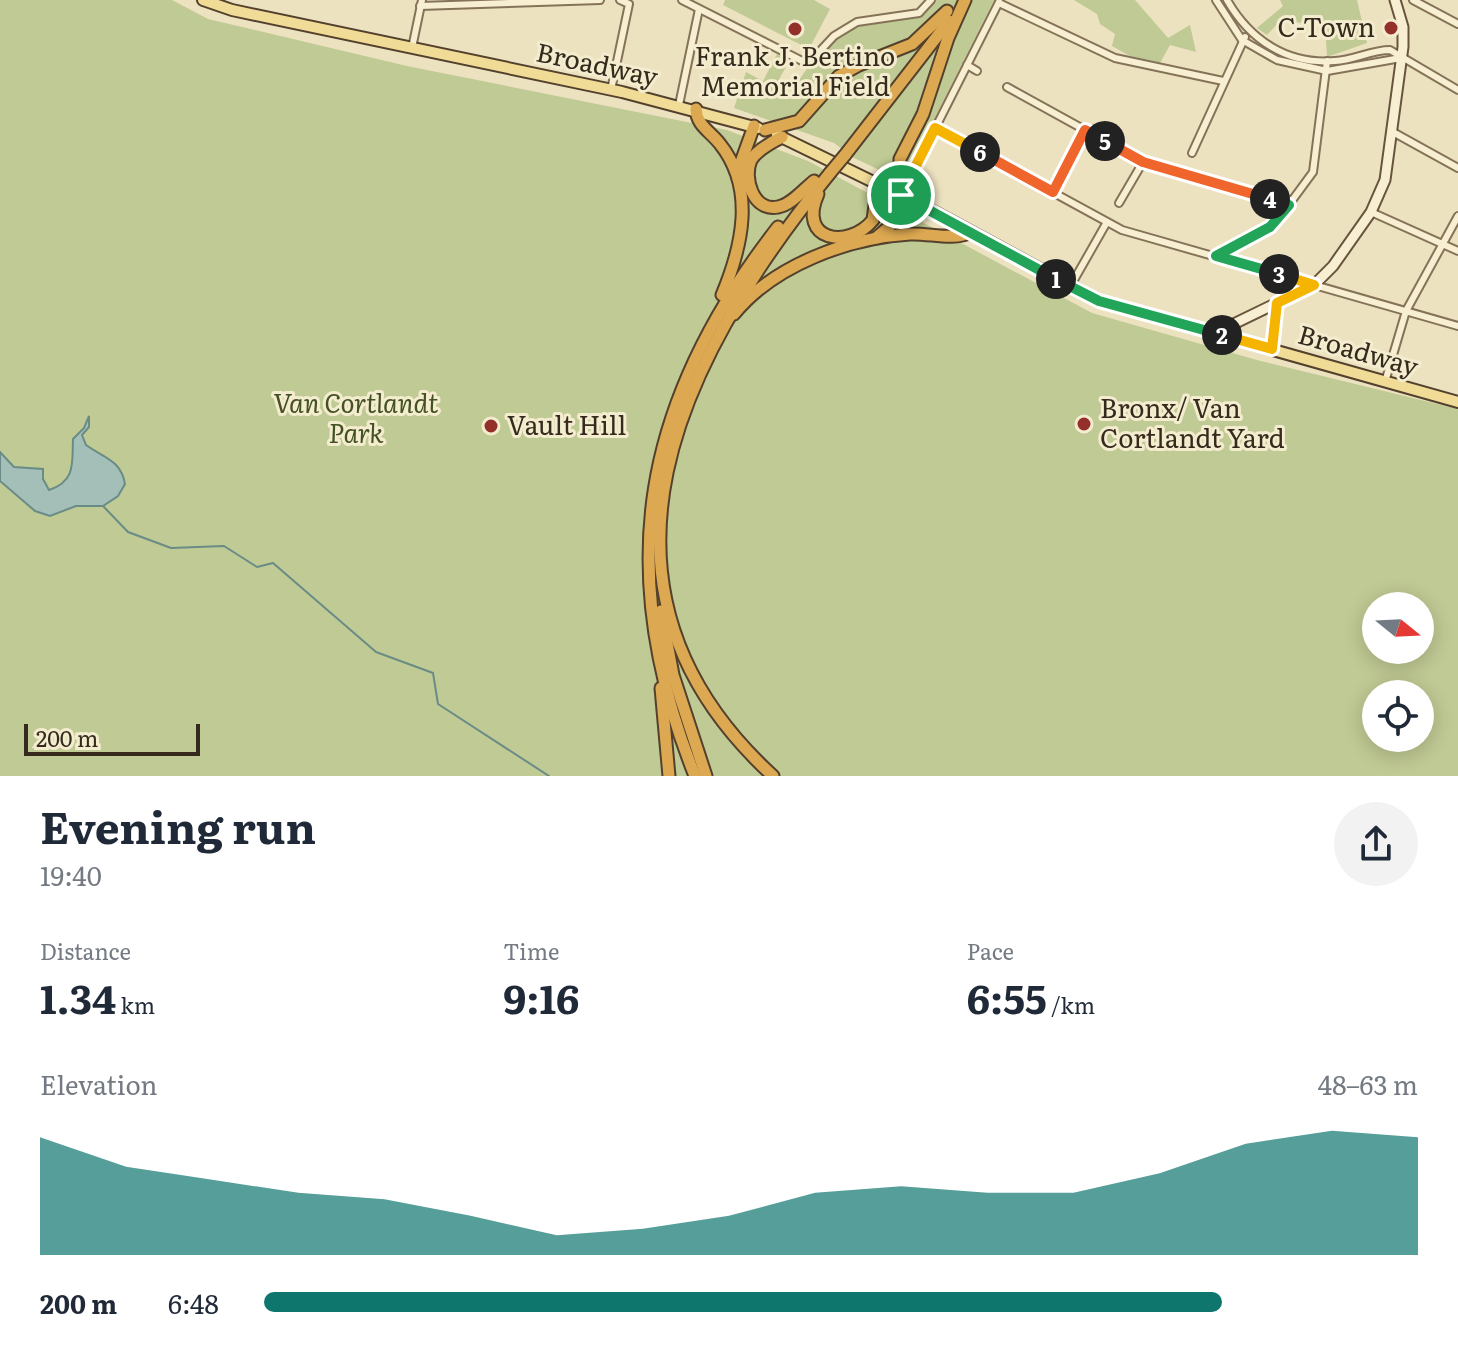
<!DOCTYPE html>
<meta charset="utf-8">
<style>
:root{--surface:#fff;--page:#f2f2f3;--text:#1f2937;--muted:#747a83;--accent:#0f766e}
body{margin:0;font-family:Literata,serif;background:var(--page);color:var(--text);height:100vh;display:flex;flex-direction:column;font-size:30px;white-space:nowrap}
*{box-sizing:border-box;margin:0}
p{font-size:26px;color:var(--muted)}
.icon{flex:none;width:44px;height:44px;fill:none;stroke:currentColor;stroke-width:2;stroke-linecap:round;stroke-linejoin:round}
.map{position:relative;height:776px;overflow:hidden}
.sheet{display:flex;flex-direction:column;background:var(--surface);flex:1}
.sheet>*{flex:none}
.needle{width:52px;rotate:108deg}
.buttons{position:absolute;left:1362px;top:592px;display:grid;gap:16px}
.buttons a{display:grid;place-items:center;width:72px;height:72px;border-radius:50%;background:var(--surface);box-shadow:0 4px 20px #0003;font-size:40px}
.scale{position:absolute;left:24px;bottom:20px;width:176px;box-sizing:border-box;padding-left:8px;border:4px solid #352a1c;border-top:0;font-size:22px;line-height:28px;white-space:nowrap;color:#352a1c;-webkit-text-stroke:6px #f4eccf;paint-order:stroke}
.pin{position:absolute;display:grid;place-items:center;width:68px;height:68px;color:#fff;margin:-34px;border:4px solid #fff;border-radius:50%;box-shadow:0 2px 8px #0007}
.km{position:absolute;width:40px;height:40px;margin:-20px;border-radius:50%;background:#222;color:#fff;font-size:22px;line-height:40px;text-align:center}
.round{display:grid;place-items:center;flex:none;width:84px;height:84px;border-radius:42px;background:var(--page)}
.overview{display:flex;align-items:center;justify-content:space-between;height:136px;padding:0 40px}
h1{font-size:44px;font-weight:700;line-height:60px}
.stats{display:grid;grid-template-columns:repeat(3,1fr);gap:12px;height:136px;padding:8px 40px}
.stats div{display:grid;align-content:center}
.stats b{font-size:40px;font-weight:700}
.stats small{font-size:22px;font-weight:400}
.stats p{font-size:22px}
.chart{height:224px;padding:16px 40px}
.chart p{display:flex;justify-content:space-between}
.chart svg{width:100%;height:144px;margin-top:8px;fill:var(--accent);opacity:.7}
ul{padding:0 40px;list-style:none;font-size:26px}
li{display:grid;grid-template-columns:128px 96px 1fr;align-items:center;height:60px}
li i{height:20px;border-radius:10px;background:var(--accent)}
.map>svg:first-child{display:block}
</style>
<div class="map">
<svg width="1458" height="776" viewBox="0 0 1458 776">
<rect width="100%" height="100%" fill="#ede2c0"/>
<!-- green -->
<g fill="#c0ca94" fill-rule="evenodd">
<path d="M0 0H172L208 19 407 66 727 130 808 161 1092 313 1257 360 1458 409V776H0ZM1376 606H1420V650H1376ZM1376 694H1420V738H1376Z"/>
<polygon points="725,0 814,0 830,9 809,49 723,5"/>
<path d="M933 0H994L903 181 854 158 834 143 734 108 746 72 763 81 777 54 789 61 775 87 790 95C804 71 823 44 848 30 876 15 920 27 933 0Z"/>
<polygon points="1074,0 1135,0 1168,38 1190,25 1196,52 1170,45 1160,63 1130,56 1112,46 1115,34 1100,24 1097,14"/>
<polygon points="1280,0 1357,0 1367,43 1327,57 1325,24 1290,22 1286,15 1267,35 1257,28 1283,6"/>
</g>
<!-- water -->
<path fill="#a3bfb8" stroke="#6a8c86" stroke-width="2" d="M89 416V427L82 435 86 445C104 458 121 460 125 484L118 496 103 506H76L50 516 35 511 0 481V452L14 467 43 469V479L49 490C76 481 72 463 73 439L84 428Z"/>
<g fill="none" stroke-linecap="round" stroke-linejoin="round">
<!-- stream -->
<polyline stroke="#6a8c86" stroke-width="2" points="103,506 128,532 171,548 224,546 257,567 273,563 376,652 433,673 438,704 549,776"/>
<!-- street casing -->
<g stroke="#857358" stroke-width="10">
<g id="street">
<polyline points="682,0 808,64 834,36 857,22 919,13 931,0"/>
<polyline points="1216,0 1242,40 1277,60 1327,71 1401,58"/>
<path d="M1227 0C1250 40 1287 65 1335 61 1354 60 1371 50 1390 50L1458 90"/>
<polyline points="1413,0 1458,24"/>
<polyline points="999,3 1115,58 1223,81"/>
<polyline points="420,6 600,0"/>
<polyline points="412,48 422,0"/>
<polyline points="967,65 977,71"/>
<polyline points="1007,87 1143,162 1289,205"/>
<polyline points="611,90 629,4 620,0"/>
<polyline points="679,105 699,9"/>
<polyline points="935,128 1122,230 1458,326"/>
<polyline points="1391,131 1458,168"/>
<polyline points="1192,153 1245,37"/>
<polyline points="903,192 999,2"/>
<polyline points="1053,192 1085,130"/>
<polyline points="1119,203 1143,162"/>
<polyline points="1371,212 1458,251"/>
<polyline points="1216,256 1274,225 1313,172 1327,61"/>
<polyline points="1070,287 1107,222"/>
<polyline points="1385,382 1406,311 1458,216"/>
</g>
</g>
<!-- secondary casing -->
<g stroke="#67543c" stroke-width="13">
<polyline id="secondary" points="1215,333 1314,285 1333,266 1371,212 1385,180 1403,47 1403,27 1395,0"/>
</g>
<!-- primary casing -->
<g stroke="#53412d" stroke-width="14">
<g id="primary">
<polyline points="203,0 232,10 622,92 758,128"/>
<polyline points="777,135 933,211 1099,301 1458,402"/>
<polyline points="1272,349 1277,303"/>
</g>
</g>
<!-- highway casing -->
<g stroke="#53412d" stroke-width="15">
<g id="highway">
<path d="M696 109C697 126 710 131 720 144 756 189 742 247 722 295"/>
<polyline points="765,130 799,121 839,76 859,65 912,44 947,11"/>
<path d="M782 137C772 142 757 150 751 160 743 178 753 212 778 207 791 205 804 189 814 181"/>
<polyline points="845,155 949,21"/>
<polyline points="739,179 741,162 754,126"/>
<path d="M818 194C797 241 848 250 873 220L878 183"/>
<polyline points="876,238 889,227 900,207 900,159 923,114 948,38 965,0"/>
<path d="M734 314C774 265 848 238 910 234 930 233 953 241 971 232"/>
<polyline points="661,611 673,675 706,776"/>
<polyline points="661,688 669,776"/>
<path d="M695 776C612 569 642 401 778 227"/>
<path d="M773 776C564 585 681 356 830 173"/>
</g>
</g>
<!-- street -->
<use href="#street" stroke="#f8efd3" stroke-width="6"/>
<!-- secondary -->
<use href="#secondary" stroke="#f8efd3" stroke-width="9"/>
<!-- primary -->
<use href="#primary" stroke="#f0db97" stroke-width="10"/>
<!-- highway -->
<use href="#highway" stroke="#dca851" stroke-width="11"/>
<!-- highway-bridge casing -->
<g stroke="#53412d" stroke-width="15" stroke-linecap="butt">
<polyline id="highway-bridge" points="830,173 845,155"/>
</g>
<!-- highway-bridge -->
<use href="#highway-bridge" stroke="#dca851" stroke-width="11"/>
</g>
<g fill="none" stroke-linecap="round" stroke-linejoin="round">
<!-- split-1 casing -->
<g stroke="#fff" stroke-width="16">
<polyline id="split-1" points="901,195 1056,279"/>
</g>
<!-- split-2 casing -->
<g stroke="#fff" stroke-width="16">
<polyline id="split-2" points="1056,279 1099,301 1222,335"/>
</g>
<!-- split-3 casing -->
<g stroke="#fff" stroke-width="16">
<polyline id="split-3" points="1222,335 1272,349 1277,303 1314,285 1279,274"/>
</g>
<!-- split-4 casing -->
<g stroke="#fff" stroke-width="16">
<polyline id="split-4" points="1270,199 1289,205 1270,227 1216,256 1279,274"/>
</g>
<!-- split-5 casing -->
<g stroke="#fff" stroke-width="16">
<polyline id="split-5" points="1105,141 1143,162 1270,199"/>
</g>
<!-- split-6 casing -->
<g stroke="#fff" stroke-width="16">
<polyline id="split-6" points="980,152 1053,192 1085,130 1105,141"/>
</g>
<!-- split-7 casing -->
<g stroke="#fff" stroke-width="16">
<polyline id="split-7" points="901,195 935,128 980,152"/>
</g>
<!-- split-1 -->
<use href="#split-1" stroke="#22a559" stroke-width="10"/>
<!-- split-2 -->
<use href="#split-2" stroke="#22a559" stroke-width="10"/>
<!-- split-3 -->
<use href="#split-3" stroke="#f5b400" stroke-width="10"/>
<!-- split-4 -->
<use href="#split-4" stroke="#22a559" stroke-width="10"/>
<!-- split-5 -->
<use href="#split-5" stroke="#f0652b" stroke-width="10"/>
<!-- split-6 -->
<use href="#split-6" stroke="#f0652b" stroke-width="10"/>
<!-- split-7 -->
<use href="#split-7" stroke="#f5b400" stroke-width="10"/>
</g>
<!-- markers -->
<g fill="#933029" stroke="#f4eccf" stroke-width="3">
<circle cx="1391" cy="28" r="8"/>
<circle cx="795" cy="29" r="8"/>
<circle cx="1084" cy="424" r="8"/>
<circle cx="491" cy="426" r="8"/>
</g>
<g text-anchor="middle" stroke-width="6" stroke-linejoin="round" paint-order="stroke">
<!-- poi labels -->
<g font-size="26" fill="#352a1c" stroke="#f4eccf" text-anchor="start">
<text x="1375" y="37" text-anchor="end">C-Town</text>
<text x="795" y="66" text-anchor="middle">Frank J. Bertino<tspan x="795" dy="30">Memorial Field</tspan></text>
<text x="1100" y="418">Bronx/ Van<tspan x="1100" dy="30">Cortlandt Yard</tspan></text>
<text x="507" y="435">Vault Hill</text>
</g>
<!-- street labels -->
<g font-size="26" fill="#352a1c" stroke="#f4eccf">
<text transform="translate(597 65) rotate(12)" y="9">Broadway</text>
<text transform="translate(1358 351) rotate(16)" y="9">Broadway</text>
</g>
<!-- park labels -->
<g font-size="26" font-style="italic" fill="#435123" stroke="#f4eccf">
<text x="356" y="413">Van Cortlandt<tspan x="356" dy="30">Park</tspan></text>
</g>
</g>
</svg>
<div class="buttons">
<a><svg class="needle" viewBox="-14 -14 28 28"><path d="M0-13l5 13h-10z" fill="#e53935"/><path d="M0 13l5-13h-10z" fill="#747a83"/></svg></a>
<a><svg class="icon" aria-label="locate" viewBox="0 0 24 24"><circle cx="12" cy="12" r="6"/><path d="M12 2v4M12 18v4M2 12h4M18 12h4"/></svg></a>
</div>
<div class="scale">200 m</div>
<div class="pin" style="left:901px;top:195px;background:#1e9e55"><svg class="icon" aria-label="arrive" viewBox="0 0 24 24"><path d="M6 21V4h12l-3 4 3 4H6"/></svg></div>
<b class="km" style="left:1056px;top:279px">1</b>
<b class="km" style="left:1222px;top:335px">2</b>
<b class="km" style="left:1279px;top:274px">3</b>
<b class="km" style="left:1270px;top:199px">4</b>
<b class="km" style="left:1105px;top:141px">5</b>
<b class="km" style="left:980px;top:152px">6</b>
</div>
<section class="sheet">
<div class="overview"><div><h1>Evening run</h1><p>19:40</p></div><a class="round"><svg class="icon" aria-label="share" viewBox="0 0 24 24"><path d="M12 15V3M7 8l5-5 5 5M5 13v7h14v-7"/></svg></a></div>
<div class="stats">
<div><p>Distance</p><b>1.34<small> km</small></b></div>
<div><p>Time</p><b>9:16</b></div>
<div><p>Pace</p><b>6:55<small> /km</small></b></div>
</div>
<div class="chart"><p><span>Elevation</span>48–63 m</p>
<svg viewBox="0 0 160 44" preserveAspectRatio="none"><path d="M0 44V8L10 17L20 21L30 25L40 27L50 32L60 38L70 36L80 32L90 25L100 23L110 25L120 25L130 19L140 10L150 6L160 8V44z"/></svg>
</div>
<ul>
<li><b>200 m</b>6:48<i style="width:83%"></i></li>
</ul>
</section>
